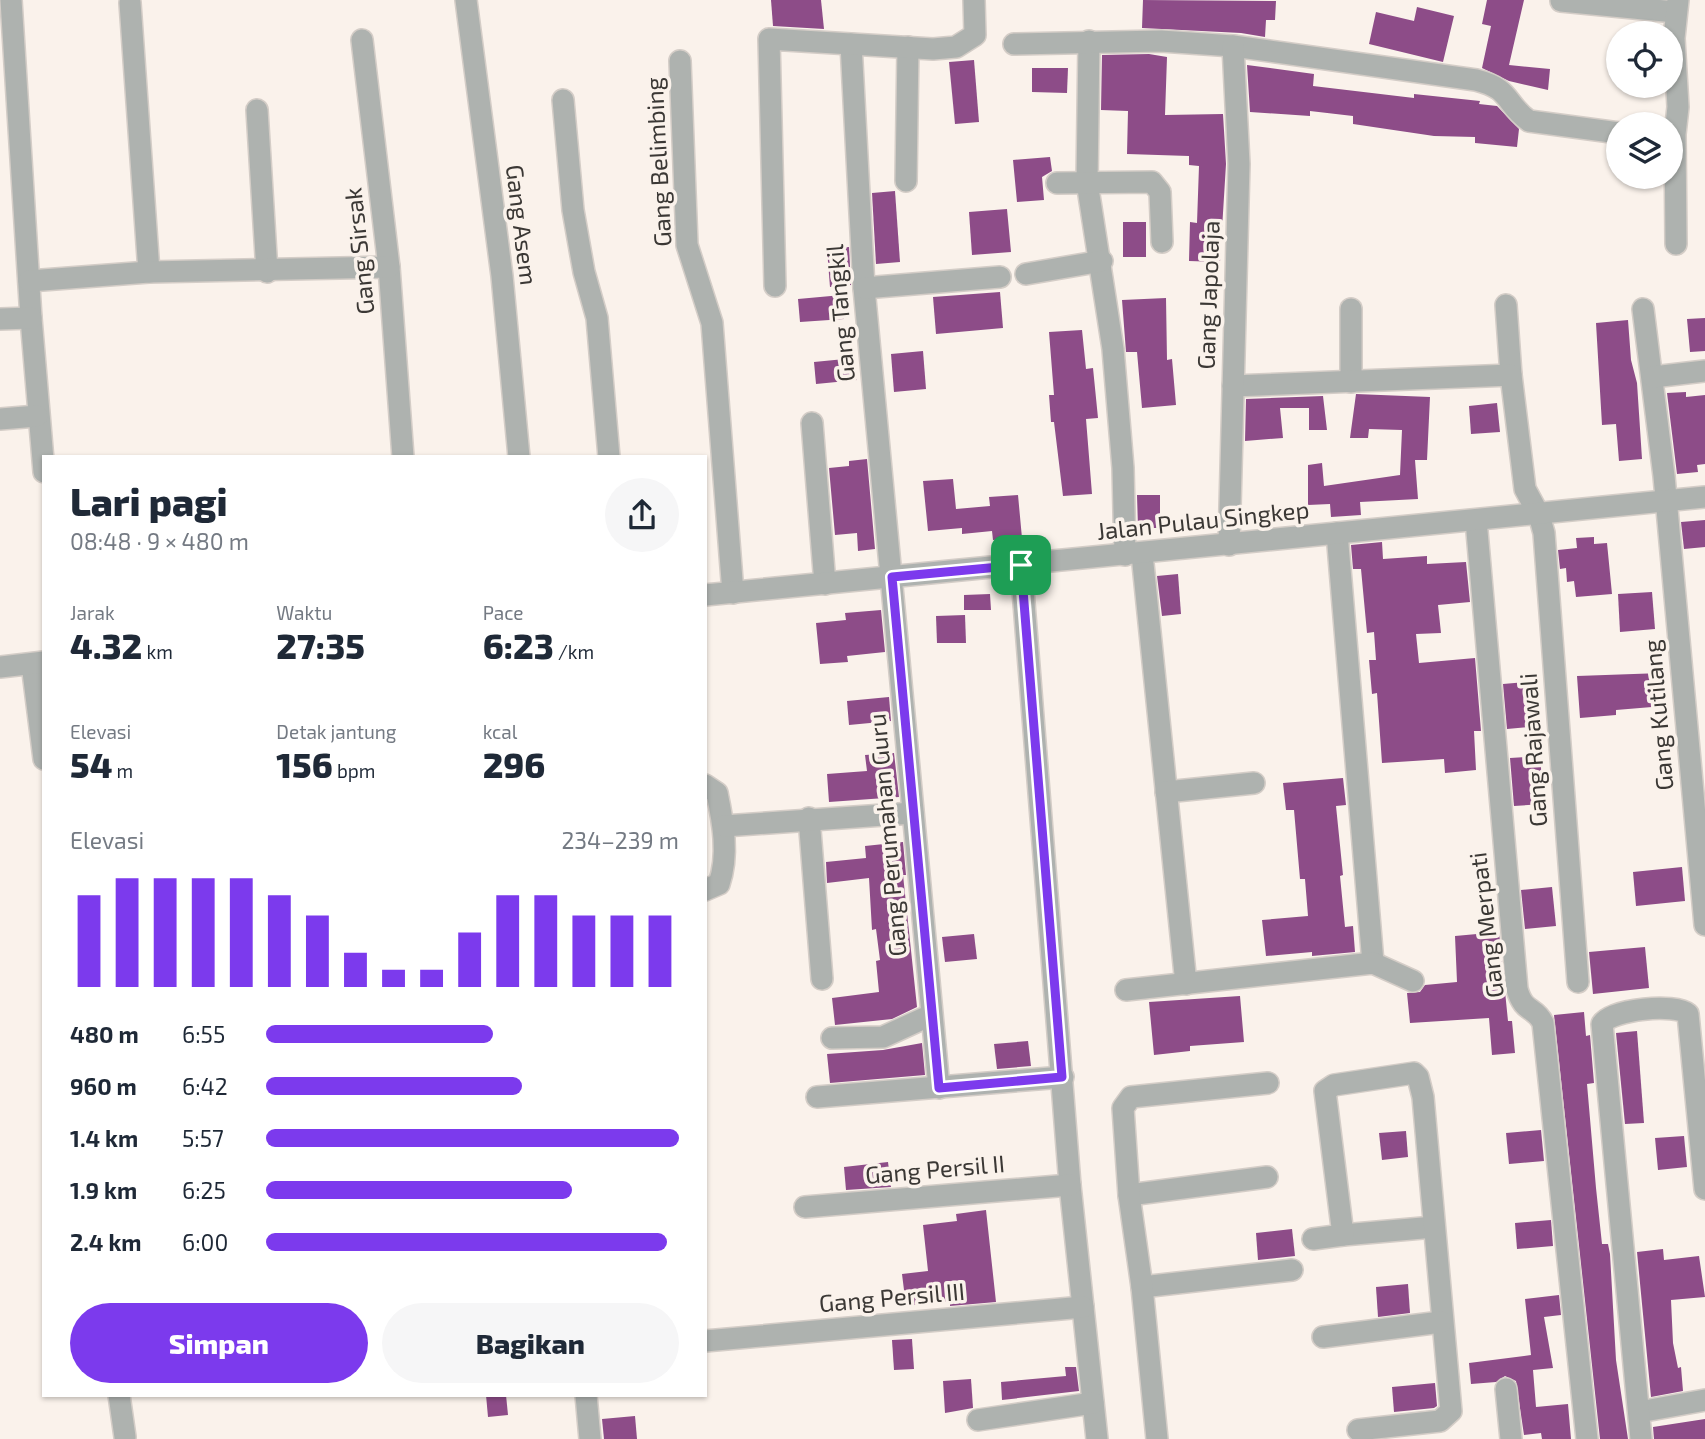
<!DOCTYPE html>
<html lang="id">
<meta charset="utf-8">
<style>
:root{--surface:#fff;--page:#f6f6f7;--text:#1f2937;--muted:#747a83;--accent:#7c3aed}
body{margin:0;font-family:"Exo 2",sans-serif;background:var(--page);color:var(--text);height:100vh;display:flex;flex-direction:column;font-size:26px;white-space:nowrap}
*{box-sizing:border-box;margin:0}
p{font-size:23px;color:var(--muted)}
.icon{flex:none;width:38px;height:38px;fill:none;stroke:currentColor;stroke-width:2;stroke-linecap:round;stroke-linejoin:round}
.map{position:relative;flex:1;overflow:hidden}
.side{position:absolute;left:42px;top:455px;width:665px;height:942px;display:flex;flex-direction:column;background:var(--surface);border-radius:0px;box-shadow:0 2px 5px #0004}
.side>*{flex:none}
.buttons{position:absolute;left:1606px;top:21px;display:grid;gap:14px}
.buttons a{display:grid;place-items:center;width:77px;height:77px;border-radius:50%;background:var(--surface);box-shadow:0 2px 5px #0004;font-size:35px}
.pin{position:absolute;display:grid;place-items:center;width:60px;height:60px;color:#fff;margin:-30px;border-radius:14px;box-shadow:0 4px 10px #0006}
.round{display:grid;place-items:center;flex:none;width:74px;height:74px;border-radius:37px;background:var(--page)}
.summary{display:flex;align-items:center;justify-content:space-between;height:119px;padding:0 28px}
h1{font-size:38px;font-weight:800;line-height:52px}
.metrics{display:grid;grid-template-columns:repeat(3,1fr);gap:10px;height:119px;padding:7px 28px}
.metrics div{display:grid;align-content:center}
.metrics b{font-size:35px;font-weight:800}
.metrics small{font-size:19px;font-weight:400}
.metrics p{font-size:19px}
.chart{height:196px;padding:14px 28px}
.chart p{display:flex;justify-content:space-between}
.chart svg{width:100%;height:126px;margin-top:7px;stroke:var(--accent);stroke-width:6}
.cta{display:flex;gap:14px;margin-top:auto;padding:14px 28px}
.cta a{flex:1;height:80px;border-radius:42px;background:var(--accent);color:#fff;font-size:28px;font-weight:800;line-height:80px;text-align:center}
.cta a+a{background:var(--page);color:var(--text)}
ul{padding:0 28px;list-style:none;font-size:23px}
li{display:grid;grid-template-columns:112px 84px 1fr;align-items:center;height:52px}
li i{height:18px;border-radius:9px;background:var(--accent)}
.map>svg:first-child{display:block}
</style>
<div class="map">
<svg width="1705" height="1439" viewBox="0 0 1705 1439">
<rect width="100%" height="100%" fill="#faf2eb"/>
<!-- building -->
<g fill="#8d4c88">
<polygon points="771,0 821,0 824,29 773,26"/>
<polygon points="1143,0 1276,1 1275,20 1266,20 1265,37 1241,33 1142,28"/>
<polygon points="1487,0 1524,0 1509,65 1550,69 1548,90 1509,81 1482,68 1491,26 1482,24"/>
<polygon points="1417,7 1454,16 1443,62 1369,44 1376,12 1414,21"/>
<polygon points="1149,54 1167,57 1165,115 1223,114 1226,164 1220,262 1189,261 1190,222 1197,223 1199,166 1189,165 1189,156 1127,154 1128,111 1101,110 1102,55"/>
<polygon points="974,60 979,122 955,124 949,62"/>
<polygon points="1247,65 1314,74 1313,86 1414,98 1414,94 1480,101 1479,104 1497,106 1519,129 1517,147 1475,143 1475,137 1434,136 1353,124 1353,116 1310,111 1310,116 1250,112"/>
<polygon points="1032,68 1068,68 1067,93 1032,92"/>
<polygon points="1050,157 1052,171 1042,177 1044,200 1017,202 1013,160"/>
<polygon points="895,191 900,262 876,264 872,193"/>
<polygon points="1007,209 1011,252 972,255 969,212"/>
<rect x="1123" y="222" width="23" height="35"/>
<polygon points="849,247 851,285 830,287 827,249"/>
<polygon points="1000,292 1003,328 936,334 933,297"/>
<polygon points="842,295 844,319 800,322 798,299"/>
<polygon points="1166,298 1167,360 1172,359 1176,405 1142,408 1137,352 1126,352 1122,300"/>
<polygon points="1705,318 1705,351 1690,352 1687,319"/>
<polygon points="1628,320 1631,360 1637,383 1642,459 1619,461 1616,424 1602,425 1596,323"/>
<polygon points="1082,330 1086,369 1093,368 1098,418 1086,419 1092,494 1063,496 1054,422 1051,422 1049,395 1054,395 1049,332"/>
<polygon points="923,351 926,389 894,392 891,354"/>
<polygon points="855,358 857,380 816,384 814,362"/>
<polygon points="1686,392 1686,397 1705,395 1705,464 1697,465 1698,472 1677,474 1667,393"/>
<polygon points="1356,394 1430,397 1427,460 1415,460 1418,499 1360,502 1361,515 1331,517 1330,504 1308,505 1308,465 1322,463 1324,486 1400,475 1402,430 1369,429 1368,438 1350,438"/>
<polygon points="1323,396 1327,430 1309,430 1309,408 1280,408 1283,438 1245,441 1246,399"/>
<polygon points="1497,403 1500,432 1471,434 1469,406"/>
<polygon points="867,459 875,549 858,551 857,533 835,535 829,468 849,466 849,461"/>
<polygon points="953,479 956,509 990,506 989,497 1018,495 1022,538 993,540 992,531 962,534 962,528 928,531 923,481"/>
<polygon points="1137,495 1160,495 1160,528 1138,528"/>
<polygon points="1705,520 1705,547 1684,549 1681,522"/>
<polygon points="1594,537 1594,544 1607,543 1612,594 1576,597 1574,581 1567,582 1566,568 1560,569 1558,550 1577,548 1576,538"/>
<polygon points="1382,542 1383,559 1427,556 1427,564 1466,562 1470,602 1438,605 1441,633 1416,634 1419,663 1475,658 1481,731 1474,731 1476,770 1445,773 1444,759 1382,763 1377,693 1372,694 1369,660 1376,660 1374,632 1367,633 1361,569 1353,569 1351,545"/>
<polygon points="1178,574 1181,614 1162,616 1157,576"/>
<polygon points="1652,592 1655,629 1620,632 1618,594"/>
<polygon points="990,594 991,610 964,610 964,595"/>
<polygon points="881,610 885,652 847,656 848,662 820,664 816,623 846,620 845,613"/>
<polygon points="965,615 966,643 937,643 936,616"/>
<polygon points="1662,673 1664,706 1616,710 1616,715 1580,718 1577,676"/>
<polygon points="1538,681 1541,726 1507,729 1503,684"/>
<polygon points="889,697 891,721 849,725 847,701"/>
<polygon points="894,753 899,797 829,802 827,774 867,771 865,755"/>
<polygon points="1540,756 1544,804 1514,806 1510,758"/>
<polygon points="1343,778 1346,805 1336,806 1343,875 1340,876 1345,927 1353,926 1355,952 1312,956 1312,952 1266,956 1262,920 1308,916 1305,879 1300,879 1294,810 1286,810 1283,783"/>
<polygon points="903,842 906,875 903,875 917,1007 892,1019 835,1025 832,998 879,992 876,961 880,960 876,929 872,930 869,878 827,883 826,862 866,858 865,846"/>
<polygon points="1682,867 1685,901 1636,906 1633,872"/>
<polygon points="1552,887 1556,926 1525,929 1521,890"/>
<polygon points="1499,932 1508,1021 1512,1021 1515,1053 1492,1055 1489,1018 1410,1023 1407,993 1420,992 1425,985 1457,982 1455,936"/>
<polygon points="974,934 977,959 945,962 942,937"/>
<polygon points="1645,947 1649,988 1593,994 1589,952"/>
<polygon points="1240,996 1244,1042 1190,1046 1190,1051 1154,1055 1149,1002"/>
<polygon points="1584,1012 1586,1036 1590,1035 1594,1083 1587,1084 1596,1188 1602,1244 1608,1244 1610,1254 1616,1360 1628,1439 1600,1439 1554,1015"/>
<polygon points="1637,1031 1644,1123 1625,1124 1616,1033"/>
<polygon points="1028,1041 1031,1066 997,1069 994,1044"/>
<polygon points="922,1043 925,1075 830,1083 827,1054 883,1050"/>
<polygon points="1541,1130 1544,1161 1509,1164 1506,1133"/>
<polygon points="1406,1131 1408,1157 1382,1160 1379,1133"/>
<polygon points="1684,1136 1687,1167 1658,1170 1655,1138"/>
<polygon points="888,1162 891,1187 846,1190 844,1167"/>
<polygon points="986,1210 996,1302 950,1306 950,1301 906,1306 902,1274 928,1271 923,1225 957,1221 956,1214"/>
<polygon points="1551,1220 1553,1246 1517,1249 1515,1223"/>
<polygon points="1292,1229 1295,1256 1258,1260 1256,1233"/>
<polygon points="1663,1249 1664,1260 1699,1256 1705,1297 1671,1300 1673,1343 1678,1368 1681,1367 1683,1391 1651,1397 1637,1252"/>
<polygon points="1408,1284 1410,1313 1378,1317 1376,1287"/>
<polygon points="1559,1295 1561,1315 1544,1317 1553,1368 1533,1370 1536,1407 1568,1404 1571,1439 1542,1439 1541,1433 1524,1435 1516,1381 1505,1376 1496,1382 1471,1384 1469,1363 1531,1355 1525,1299"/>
<polygon points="912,1339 914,1369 894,1370 892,1340"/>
<polygon points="1065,1367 1076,1367 1079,1391 1002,1400 1001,1382 1066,1376"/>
<polygon points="971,1379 973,1408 945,1413 943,1381"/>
<polygon points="1435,1383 1437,1406 1434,1408 1394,1412 1392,1387"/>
<polygon points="486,1395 506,1395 508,1415 488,1417"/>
<polygon points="635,1416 637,1439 604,1439 602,1419"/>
<polygon points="1705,1419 1705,1439 1654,1439 1653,1427"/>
</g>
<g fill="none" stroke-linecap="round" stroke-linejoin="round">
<!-- minor casing -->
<g stroke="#d4cdc7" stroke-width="24">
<g id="minor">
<polyline points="11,0 31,318 44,472"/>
<polyline points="466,0 502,276 519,457"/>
<polyline points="1561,1 1675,12"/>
<polyline points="130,3 149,272"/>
<polyline points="362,40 389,267 403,457"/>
<polyline points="1089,41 1087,182 1113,349 1123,468 1125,555"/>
<polyline points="851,44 864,288 939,1088"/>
<path d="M1014 44 1161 41 1233 46 1476 80C1512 89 1504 103 1529 121L1619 133"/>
<polyline points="680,61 687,245 712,323 733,593"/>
<polyline points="563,100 573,210 584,272 597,318 609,457"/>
<polyline points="257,110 267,272"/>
<polyline points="906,181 908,47"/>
<polyline points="1057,183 1152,182 1160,192 1162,242"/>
<polyline points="1676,244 1675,134 1678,107 1674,38 1678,0"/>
<polyline points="1026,274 1102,261"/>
<polyline points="29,281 149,272 389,267"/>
<polyline points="775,286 769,39 933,49 956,47 975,35 974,0"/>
<polyline points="864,288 1000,277"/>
<polyline points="1506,305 1511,375"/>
<polyline points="1643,309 1664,476 1705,925"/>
<polyline points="0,319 31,318"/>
<polyline points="1653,377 1705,371"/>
<polyline points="1351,382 1351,309"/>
<polyline points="1233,386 1511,375 1525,489 1539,515 1544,533 1578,982"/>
<polyline points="0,419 37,416"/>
<polyline points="812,423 825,584"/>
<path d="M1476 520 1517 989C1524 1014 1535 1006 1543 1023L1587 1439"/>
<polyline points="1337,533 1373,963"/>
<polyline points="1229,545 1239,164 1233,46"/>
<polyline points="1142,554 1186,984"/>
<polyline points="1021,565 1070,1185 1097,1439"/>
<polyline points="705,595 1705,497"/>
<polyline points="32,664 44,759"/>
<polyline points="0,667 44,662"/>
<path d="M705 785 717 793C723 822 729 855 719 884L705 890"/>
<polyline points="1166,792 1254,783"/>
<polyline points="809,818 822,979"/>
<polyline points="724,826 913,813"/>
<polyline points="1126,990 1373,963 1413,981"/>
<polyline points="832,1038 883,1037 931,1015"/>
<polyline points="817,1097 1063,1077"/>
<polyline points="1129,1195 1267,1177"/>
<polyline points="805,1207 1070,1185"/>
<polyline points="1343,1235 1434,1227"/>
<polyline points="1313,1239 1343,1235 1325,1091 1334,1085 1414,1073 1418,1077 1423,1097 1451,1411 1440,1421 1358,1430"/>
<polyline points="1142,1287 1292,1270"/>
<polyline points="1323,1337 1441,1322"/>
<polyline points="705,1341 1083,1307"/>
<polyline points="1506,1389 1511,1439"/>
<polyline points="119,1395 125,1437"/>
<polyline points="586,1395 590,1439"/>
<polyline points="1639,1412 1705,1400"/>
<polyline points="978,1420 1093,1403"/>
<polyline points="1157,1439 1142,1287 1129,1195 1123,1108 1131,1097 1268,1083"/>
<path d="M1641 1439 1602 1024C1612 1009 1675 1003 1688 1014L1705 1189"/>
</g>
</g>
<!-- minor -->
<use href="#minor" stroke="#aeb2af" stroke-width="21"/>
</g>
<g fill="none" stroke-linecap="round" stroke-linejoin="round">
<!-- route casing -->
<g stroke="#fff" stroke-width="14">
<polygon id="route" points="1021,565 1062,1077 939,1088 892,577"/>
</g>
<!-- route -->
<use href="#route" stroke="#7c3aed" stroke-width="9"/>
</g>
<g text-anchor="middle" stroke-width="7" stroke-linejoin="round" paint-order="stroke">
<!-- street labels -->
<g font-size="24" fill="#3b3835" stroke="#faf2eb">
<text transform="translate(659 162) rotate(-93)" y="8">Gang Belimbing</text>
<text transform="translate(521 225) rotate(83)" y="8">Gang Asem</text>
<text transform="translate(360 251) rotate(-96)" y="8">Gang Sirsak</text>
<text transform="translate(1209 295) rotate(-88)" y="8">Gang Japolaja</text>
<text transform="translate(841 313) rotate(-95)" y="8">Gang Tangkil</text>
<text transform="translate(1203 521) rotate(-6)" y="8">Jalan Pulau Singkep</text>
<text transform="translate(1659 715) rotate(-95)" y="8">Gang Kutilang</text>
<text transform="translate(1534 750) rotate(-94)" y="8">Gang Rajawali</text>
<text transform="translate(888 835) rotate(-95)" y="8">Gang Perumahan Guru</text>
<text transform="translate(1487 925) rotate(-97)" y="8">Gang Merpati</text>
<text transform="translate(935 1170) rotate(-5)" y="8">Gang Persil II</text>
<text transform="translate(892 1298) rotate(-5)" y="8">Gang Persil III</text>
</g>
</g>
</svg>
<div class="buttons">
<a><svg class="icon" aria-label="locate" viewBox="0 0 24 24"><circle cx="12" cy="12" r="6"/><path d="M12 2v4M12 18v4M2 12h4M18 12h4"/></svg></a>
<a><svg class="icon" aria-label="layers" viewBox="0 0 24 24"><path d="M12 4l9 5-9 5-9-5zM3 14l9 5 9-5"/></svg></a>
</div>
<div class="pin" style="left:1021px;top:565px;background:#1e9e55"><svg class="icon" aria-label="arrive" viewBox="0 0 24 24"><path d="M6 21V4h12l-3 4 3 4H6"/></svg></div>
<section class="side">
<div class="summary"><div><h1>Lari pagi</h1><p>08:48 · 9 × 480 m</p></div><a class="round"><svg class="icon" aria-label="share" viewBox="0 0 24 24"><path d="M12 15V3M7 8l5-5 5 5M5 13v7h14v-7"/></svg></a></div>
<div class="metrics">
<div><p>Jarak</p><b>4.32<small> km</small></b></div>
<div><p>Waktu</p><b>27:35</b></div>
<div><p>Pace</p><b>6:23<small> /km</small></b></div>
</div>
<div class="metrics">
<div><p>Elevasi</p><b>54<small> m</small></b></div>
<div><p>Detak jantung</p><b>156<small> bpm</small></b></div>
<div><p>kcal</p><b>296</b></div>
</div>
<div class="chart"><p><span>Elevasi</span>234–239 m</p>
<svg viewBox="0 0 160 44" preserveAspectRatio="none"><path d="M5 44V12M15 44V6M25 44V6M35 44V6M45 44V6M55 44V12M65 44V19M75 44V32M85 44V38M95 44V38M105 44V25M115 44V12M125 44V12M135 44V19M145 44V19M155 44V19"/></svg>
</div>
<ul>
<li><b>480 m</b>6:55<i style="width:55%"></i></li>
<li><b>960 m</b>6:42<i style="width:62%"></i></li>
<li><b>1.4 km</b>5:57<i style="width:100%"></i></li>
<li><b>1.9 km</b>6:25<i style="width:74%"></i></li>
<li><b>2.4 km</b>6:00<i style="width:97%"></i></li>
</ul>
<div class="cta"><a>Simpan</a><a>Bagikan</a></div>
</section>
</div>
